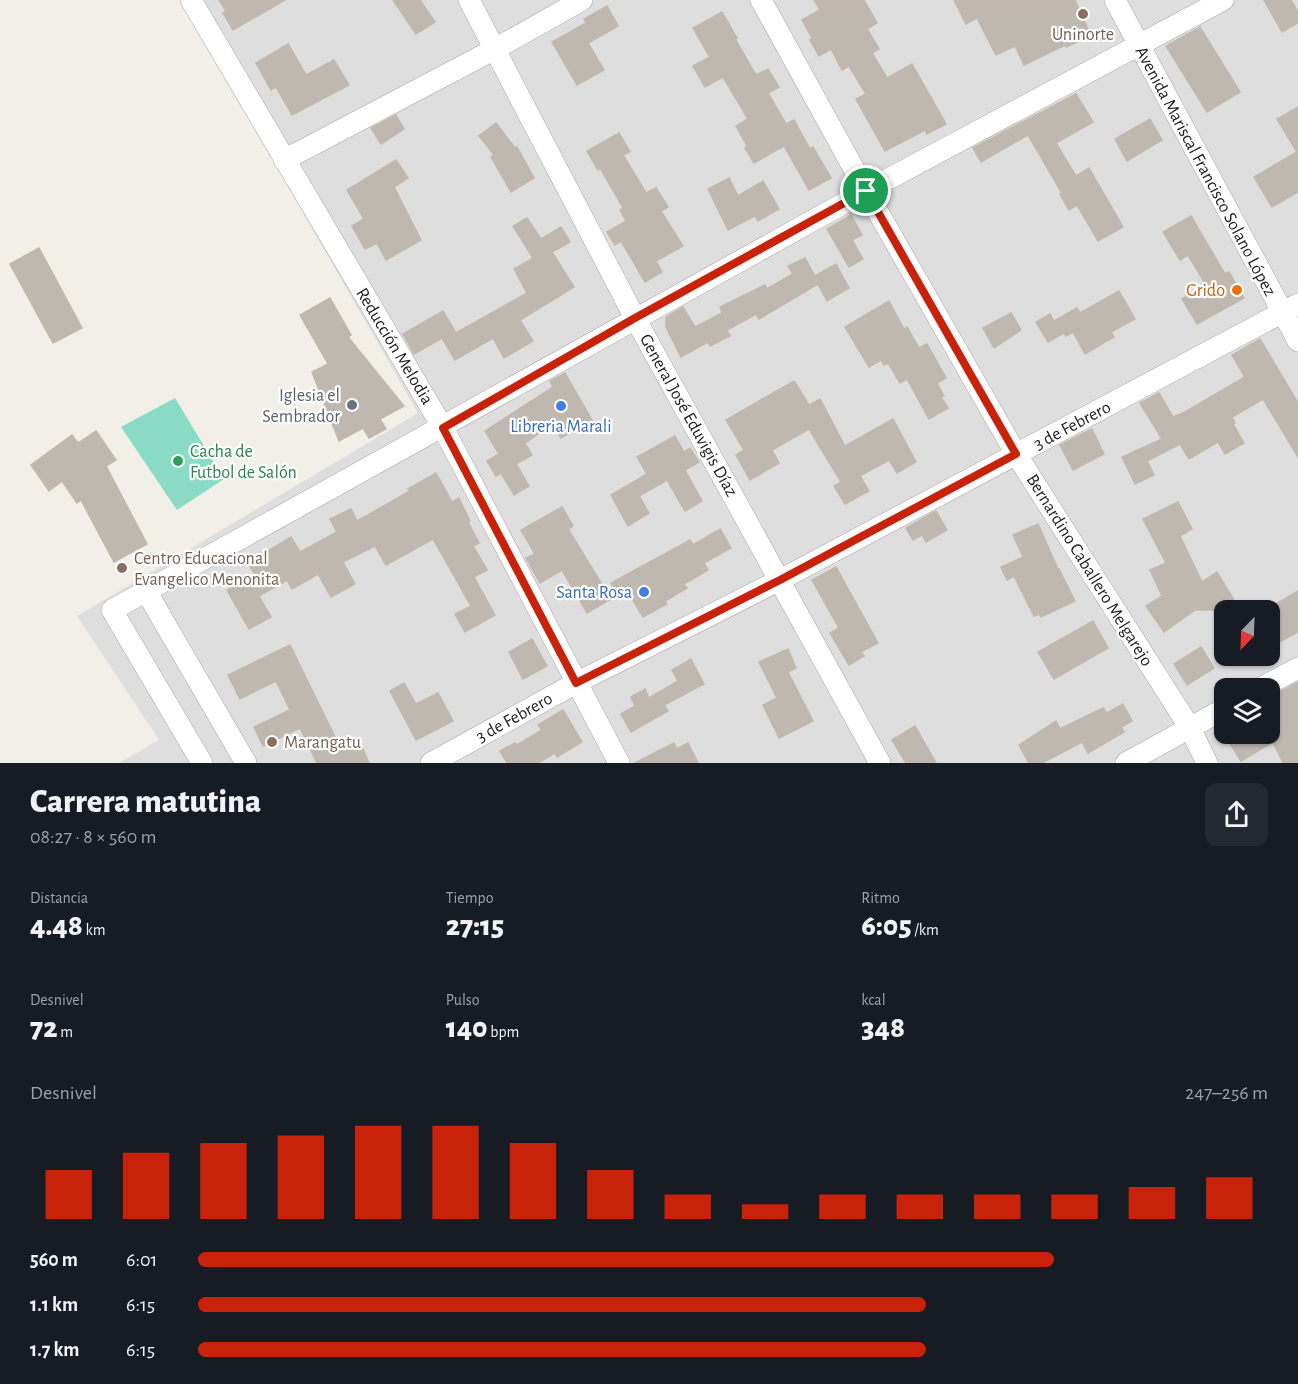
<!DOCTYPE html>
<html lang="es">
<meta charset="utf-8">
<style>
:root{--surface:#171b24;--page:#242831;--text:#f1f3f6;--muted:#9ea1a6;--accent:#c8220a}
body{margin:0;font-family:"Alegreya Sans",sans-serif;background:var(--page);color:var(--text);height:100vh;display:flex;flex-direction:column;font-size:22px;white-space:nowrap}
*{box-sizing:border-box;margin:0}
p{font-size:20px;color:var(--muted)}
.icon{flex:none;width:33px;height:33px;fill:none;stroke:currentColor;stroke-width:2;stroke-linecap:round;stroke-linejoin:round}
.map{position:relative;height:763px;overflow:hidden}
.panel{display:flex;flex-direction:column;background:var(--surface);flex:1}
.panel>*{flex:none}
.needle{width:39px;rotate:203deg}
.tools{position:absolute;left:1214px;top:600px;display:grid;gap:12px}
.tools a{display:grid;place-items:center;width:66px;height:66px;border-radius:12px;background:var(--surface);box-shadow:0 2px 4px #0004;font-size:30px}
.pin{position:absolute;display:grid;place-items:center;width:51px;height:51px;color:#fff;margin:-26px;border:3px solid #fff;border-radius:50%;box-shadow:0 2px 6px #0007}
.round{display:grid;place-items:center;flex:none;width:63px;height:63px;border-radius:12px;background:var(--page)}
.head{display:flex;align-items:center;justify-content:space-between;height:102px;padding:0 30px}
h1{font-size:33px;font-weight:800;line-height:45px}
.stats{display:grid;grid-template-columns:repeat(3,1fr);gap:9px;height:102px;padding:6px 30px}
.stats div{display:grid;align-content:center}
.stats b{font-size:30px;font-weight:800}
.stats small{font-size:16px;font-weight:400}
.stats p{font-size:16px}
.chart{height:168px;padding:12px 30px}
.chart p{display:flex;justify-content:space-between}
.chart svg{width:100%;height:108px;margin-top:6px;stroke:var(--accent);stroke-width:6}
ul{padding:0 30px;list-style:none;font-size:20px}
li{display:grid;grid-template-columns:96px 72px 1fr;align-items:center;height:45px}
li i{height:15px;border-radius:8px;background:var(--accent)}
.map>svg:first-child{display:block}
</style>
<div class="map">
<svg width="1298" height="763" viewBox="0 0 1298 763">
<rect width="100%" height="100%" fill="#f1efe8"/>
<!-- residential -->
<path fill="#dfdede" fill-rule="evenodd" d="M181 0H1298V763H119L159 740 77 616 418 413ZM1224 610H1269V656H1224ZM1224 688H1269V734H1224Z"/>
<!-- pitch -->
<polygon fill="#8adbc6" points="175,398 224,479 177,510 121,427"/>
<!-- building -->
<g fill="#beb8b1" stroke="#c2b8ab" stroke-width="1.5">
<polygon points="219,0 285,0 233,30 223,13 226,11"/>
<polygon points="393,0 420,0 435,22 416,34"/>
<polygon points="814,0 864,0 877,23 867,29 879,49 872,53 887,78 912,64 946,124 927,134 925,130 885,151 856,99 866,94 849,66 842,70 831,49 819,56 810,40 812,38 802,20 820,10"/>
<polygon points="954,0 1075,0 1091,36 1066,47 1065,45 1024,65 1015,46 996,55 977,18 966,24"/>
<polygon points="1264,0 1291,0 1298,12 1298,23 1282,32"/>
<polygon points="607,6 618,26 588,43 604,70 577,85 552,42 586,23 584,19"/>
<polygon points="722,12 737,38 735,39 756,75 768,69 779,87 768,93 786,124 794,120 810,149 813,147 831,178 809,190 784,146 754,163 745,148 747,146 736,126 748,119 723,77 705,87 693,66 710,57 693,28"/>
<polygon points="1200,27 1240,92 1207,112 1166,46"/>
<polygon points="288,44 306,75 334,60 349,85 292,115 276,87 271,90 256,63"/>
<polygon points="1076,94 1093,122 1056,143 1076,176 1089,168 1123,227 1098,241 1077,205 1069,210 1060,194 1062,193 1028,135 981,162 973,148"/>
<polygon points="1298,107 1298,192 1272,207 1254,177 1297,152 1277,119"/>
<polygon points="396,115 404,129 381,144 371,128"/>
<polygon points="1150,119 1162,140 1127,161 1115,139"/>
<polygon points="496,123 515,148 517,147 534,178 511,192 491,157 494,155 479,136"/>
<polygon points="619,133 630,152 623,155 646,193 656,188 668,207 661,211 683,246 656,261 662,272 645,282 621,241 615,245 607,232 626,221 620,210 623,208 600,168 598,170 587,151"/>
<polygon points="396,160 408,178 394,187 421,240 386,260 377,243 365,249 352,226 364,219 347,190"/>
<polygon points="729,178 738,196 763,181 779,209 758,221 755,216 728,230 708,189"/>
<polygon points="851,215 862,235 852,240 863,259 849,267 827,229"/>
<polygon points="1191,216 1225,274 1229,272 1244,298 1197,324 1182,299 1206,285 1188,255 1180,260 1163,232"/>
<polygon points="527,218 541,239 561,227 570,242 552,252 574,287 520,320 533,341 504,358 493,338 455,360 442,338 414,354 403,334 443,311 456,333 527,293 514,269 533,258 513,226"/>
<polygon points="39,248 82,328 53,343 10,264"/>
<polygon points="805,258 815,276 836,264 849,288 827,301 818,284 759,319 756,314 727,330 730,336 710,346 708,342 681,357 666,327 666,317 683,307 695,327 722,313 720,307 765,285 767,289 793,274 788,266"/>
<polygon points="1119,291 1135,319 1111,332 1114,337 1085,354 1073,332 1066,336 1064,333 1048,342 1036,322 1050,314 1054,321 1077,308 1080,313"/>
<polygon points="330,298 351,335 348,337 404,406 380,419 386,429 369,438 363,428 339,441 312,372 328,364 300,315"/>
<polygon points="889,301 904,329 907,327 919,348 927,344 946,378 937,383 944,396 941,397 948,408 929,419 907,379 900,383 888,363 884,365 881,360 869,367 845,327"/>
<polygon points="1011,313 1021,330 994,348 983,328"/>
<polygon points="1260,339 1298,403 1298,457 1263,399 1232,417 1235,423 1233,424 1244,443 1225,454 1218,442 1189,459 1180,444 1147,461 1154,475 1135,484 1122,457 1162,439 1140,403 1159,393 1173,417 1185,412 1245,377 1232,355"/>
<polygon points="565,373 596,427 583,434 579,428 561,438 553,424 525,443 532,455 516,464 529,486 514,495 501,473 496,476 487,461 499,454 485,431 553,387 550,381"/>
<polygon points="794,381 809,405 820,399 845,446 893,419 916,462 897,473 889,460 860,476 869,491 845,504 834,486 841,482 809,429 772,450 779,463 750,480 736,455 744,450 726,420"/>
<polygon points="1092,429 1104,454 1073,470 1060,445"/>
<polygon points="96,431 116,460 106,466 147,544 114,562 81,500 77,503 62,481 49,491 31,465 72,435 78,443"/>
<polygon points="675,436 684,452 690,448 699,462 685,470 702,501 685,511 667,480 639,496 649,513 628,526 611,495 647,474 637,457"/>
<polygon points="436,473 452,502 459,498 470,521 468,522 479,543 473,546 487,570 474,577 495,615 465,632 455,614 471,606 433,539 386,565 375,546 343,562 355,584 331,597 318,574 292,589 287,580 259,596 271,617 249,629 227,590 255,575 248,563 291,537 300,552 337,532 330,519 351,509 357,521 410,491 408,489"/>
<polygon points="1178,502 1192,529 1180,536 1202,582 1217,572 1240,610 1195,610 1164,632 1146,606 1162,596 1150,570 1166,563 1143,519"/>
<polygon points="562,507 573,526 568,529 611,599 587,613 562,570 540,583 526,558 535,554 521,530"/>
<polygon points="936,511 947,530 926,542 922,535 913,540 906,528"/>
<polygon points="1038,524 1058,569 1059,569 1075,601 1041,617 1039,614 1034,616 1014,576 1007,580 1001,567 1023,557 1013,535"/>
<polygon points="720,529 731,548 704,563 708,570 684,584 687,588 665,601 667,604 643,617 628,592 619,596 611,583 690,540 693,545"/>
<polygon points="836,567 878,643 861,652 864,656 849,665 830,633 839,628 812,580"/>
<polygon points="1298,591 1298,632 1278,643 1275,637 1269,640 1269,608"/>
<polygon points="1093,621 1108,648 1054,679 1038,652"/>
<polygon points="532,639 547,666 523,679 509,652"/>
<polygon points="290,645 340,747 358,738 369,763 317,763 300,728 263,746 254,727 290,710 276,681 240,699 228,675"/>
<polygon points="1201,647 1214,668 1187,685 1174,664"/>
<polygon points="788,649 796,668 788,672 813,721 779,738 763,705 777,698 759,662"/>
<polygon points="691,659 704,684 664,705 668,711 631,732 621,714 635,706 631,697 645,689 649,698 678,681 672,670"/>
<polygon points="1298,682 1298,763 1283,763 1273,742 1241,761 1224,734 1269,734 1269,698"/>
<polygon points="404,683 416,704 438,693 453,721 416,740 390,691"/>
<polygon points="1123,704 1132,721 1121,727 1124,732 1088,753 1082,742 1042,763 1029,763 1019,745 1056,721 1060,729 1103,708 1107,713"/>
<polygon points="563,710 582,742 557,757 555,753 538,763 507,763 500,751 515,743 517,745 542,730 538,725"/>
<polygon points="915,726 936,763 906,763 892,740"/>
<polygon points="674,743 677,749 688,743 698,763 635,763"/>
</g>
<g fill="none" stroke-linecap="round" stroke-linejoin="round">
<!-- minor casing -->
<g stroke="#a5a5a5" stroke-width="22">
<g id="minor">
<polyline points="191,0 443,428 619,763"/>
<polyline points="469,0 635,318 880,763"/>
<polyline points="761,0 866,191 1016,454 1190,728 1207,763"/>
<polyline points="1115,0 1298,341"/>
<polyline points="284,160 495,49 582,0"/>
<polyline points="146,591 246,763"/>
<polyline points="1261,688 1298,668"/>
<polyline points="202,763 112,610 866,191 1223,0"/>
<polyline points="431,763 576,683 780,580 1298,304"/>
<polyline points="1126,763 1224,709"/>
</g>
</g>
<!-- minor -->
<use href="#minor" stroke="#fff" stroke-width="21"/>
</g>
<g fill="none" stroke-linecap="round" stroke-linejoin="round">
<!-- route casing -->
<g stroke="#fff" stroke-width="12">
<polygon id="route" points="866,191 1016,454 780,580 576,683 443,428 635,318"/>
</g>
<!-- route -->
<use href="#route" stroke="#c8220a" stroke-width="8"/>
</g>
<!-- markers -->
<g fill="#8d6e63" stroke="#fff" stroke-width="2">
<circle cx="1083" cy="14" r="6"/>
<circle cx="122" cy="568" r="6"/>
<circle cx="272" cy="742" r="6"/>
</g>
<circle fill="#e8710a" stroke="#fff" stroke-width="2" cx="1237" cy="290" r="6"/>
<circle fill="#6b7280" stroke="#fff" stroke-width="2" cx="352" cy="405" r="6"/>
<g fill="#3f7fe0" stroke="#fff" stroke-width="2">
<circle cx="561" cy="406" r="6"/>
<circle cx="644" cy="592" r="6"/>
</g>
<circle fill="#2e9e5b" stroke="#fff" stroke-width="2" cx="178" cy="461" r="6"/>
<g text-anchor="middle" stroke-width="4.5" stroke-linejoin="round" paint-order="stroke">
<!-- education labels -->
<g font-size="18" fill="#785e54" stroke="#fff" text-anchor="start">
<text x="1083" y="40" text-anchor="middle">Uninorte</text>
<text x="134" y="564">Centro Educacional<tspan x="134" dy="21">Evangelico Menonita</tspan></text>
<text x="284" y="748">Marangatu</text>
</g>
<!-- street labels -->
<g font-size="18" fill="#212121" stroke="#fff">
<text transform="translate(1206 171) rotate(62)" y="6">Avenida Mariscal Francisco Solano López</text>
<text transform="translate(395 346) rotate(59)" y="6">Reducción Melodia</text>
<text transform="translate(689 415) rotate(61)" y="6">General José Eduvigis Díaz</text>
<text transform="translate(1072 425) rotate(-28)" y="6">3 de Febrero</text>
<text transform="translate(1090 570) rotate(58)" y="6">Bernardino Caballero Melgarejo</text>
<text transform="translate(514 717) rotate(-29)" y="6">3 de Febrero</text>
</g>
<!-- food labels -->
<g font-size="18" fill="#c56008" stroke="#fff" text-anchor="end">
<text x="1225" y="296">Grido</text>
</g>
<!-- worship labels -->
<g font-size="18" fill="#5b616d" stroke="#fff" text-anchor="end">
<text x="340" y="401">Iglesia el<tspan x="340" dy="21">Sembrador</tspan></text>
</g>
<!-- shop labels -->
<g font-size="18" fill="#366cbe" stroke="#fff">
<text x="561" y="432">Libreria Marali</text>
<text x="632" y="598" text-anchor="end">Santa Rosa</text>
</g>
<!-- leisure labels -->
<g font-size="18" fill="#27864d" stroke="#fff" text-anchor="start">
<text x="190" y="457">Cacha de<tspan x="190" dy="21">Futbol de Salón</tspan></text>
</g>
</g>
</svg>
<div class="tools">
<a><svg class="needle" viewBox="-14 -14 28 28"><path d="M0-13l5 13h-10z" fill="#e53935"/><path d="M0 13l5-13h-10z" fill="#9ea1a6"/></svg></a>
<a><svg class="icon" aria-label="layers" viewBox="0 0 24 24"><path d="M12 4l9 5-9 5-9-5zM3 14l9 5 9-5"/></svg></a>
</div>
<div class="pin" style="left:866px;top:191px;background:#1e9e55"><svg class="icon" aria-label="arrive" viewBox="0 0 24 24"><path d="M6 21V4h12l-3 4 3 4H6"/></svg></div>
</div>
<section class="panel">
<div class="head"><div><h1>Carrera matutina</h1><p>08:27 · 8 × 560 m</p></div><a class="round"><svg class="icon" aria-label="share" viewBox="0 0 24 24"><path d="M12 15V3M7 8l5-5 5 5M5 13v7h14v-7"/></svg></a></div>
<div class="stats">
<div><p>Distancia</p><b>4.48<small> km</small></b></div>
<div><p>Tiempo</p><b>27:15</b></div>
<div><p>Ritmo</p><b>6:05<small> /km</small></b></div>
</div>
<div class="stats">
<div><p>Desnivel</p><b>72<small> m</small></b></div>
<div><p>Pulso</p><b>140<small> bpm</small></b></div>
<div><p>kcal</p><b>348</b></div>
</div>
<div class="chart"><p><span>Desnivel</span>247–256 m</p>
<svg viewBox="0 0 160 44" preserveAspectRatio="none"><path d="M5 44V24M15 44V17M25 44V13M35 44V10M45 44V6M55 44V6M65 44V13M75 44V24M85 44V34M95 44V38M105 44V34M115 44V34M125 44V34M135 44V34M145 44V31M155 44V27"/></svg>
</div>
<ul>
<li><b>560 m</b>6:01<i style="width:80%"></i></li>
<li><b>1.1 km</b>6:15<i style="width:68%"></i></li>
<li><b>1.7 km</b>6:15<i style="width:68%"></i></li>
</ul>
</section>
